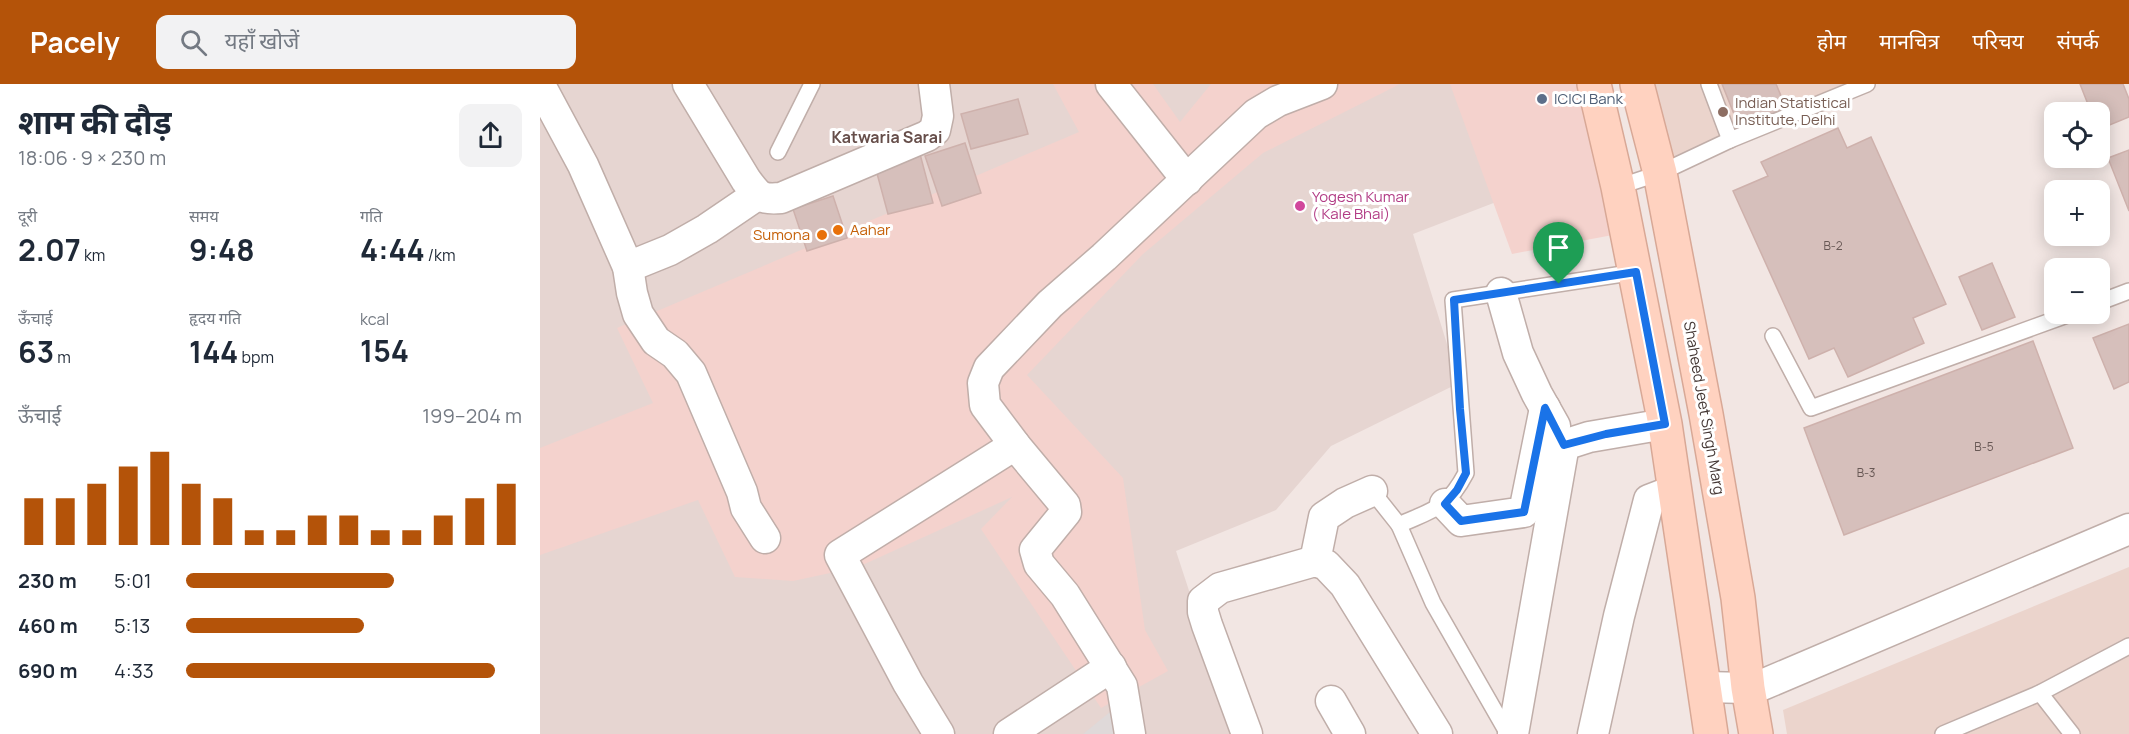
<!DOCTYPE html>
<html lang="hi">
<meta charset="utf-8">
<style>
:root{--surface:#fff;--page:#f2f2f3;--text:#1f2937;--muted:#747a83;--accent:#b45309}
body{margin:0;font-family:Manrope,"Noto Sans Devanagari",sans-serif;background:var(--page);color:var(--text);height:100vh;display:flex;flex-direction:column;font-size:22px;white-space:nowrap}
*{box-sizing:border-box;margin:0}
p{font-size:20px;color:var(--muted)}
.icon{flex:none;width:33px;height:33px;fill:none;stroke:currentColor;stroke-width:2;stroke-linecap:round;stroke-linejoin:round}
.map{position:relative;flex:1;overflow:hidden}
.panel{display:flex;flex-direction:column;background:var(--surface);width:540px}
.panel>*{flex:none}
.fabs{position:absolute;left:1504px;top:18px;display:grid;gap:12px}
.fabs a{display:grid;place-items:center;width:66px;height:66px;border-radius:12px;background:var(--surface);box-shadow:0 3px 15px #0003;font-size:30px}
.pin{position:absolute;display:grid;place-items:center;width:51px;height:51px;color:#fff;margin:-62px -26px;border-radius:50% 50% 50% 0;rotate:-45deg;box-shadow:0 0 6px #0007}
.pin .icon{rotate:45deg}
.round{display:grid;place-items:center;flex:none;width:63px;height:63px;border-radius:12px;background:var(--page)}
.head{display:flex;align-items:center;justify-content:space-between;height:102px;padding:0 18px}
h1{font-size:33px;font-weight:700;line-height:45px}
.metrics{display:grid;grid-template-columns:repeat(3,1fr);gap:9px;height:102px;padding:6px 18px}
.metrics div{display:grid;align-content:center}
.metrics b{font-size:30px;font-weight:700}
.metrics small{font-size:16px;font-weight:400}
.metrics p{font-size:16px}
.chart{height:168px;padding:12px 18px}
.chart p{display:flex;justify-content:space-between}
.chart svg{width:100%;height:108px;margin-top:6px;stroke:var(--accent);stroke-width:6}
ul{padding:0 18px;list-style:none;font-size:20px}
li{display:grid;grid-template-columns:96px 72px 1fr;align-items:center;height:45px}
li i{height:15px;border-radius:8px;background:var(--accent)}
header{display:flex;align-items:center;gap:36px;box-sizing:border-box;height:84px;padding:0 30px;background:var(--accent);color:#fff}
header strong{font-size:28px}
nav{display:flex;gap:33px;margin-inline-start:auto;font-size:21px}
.search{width:420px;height:54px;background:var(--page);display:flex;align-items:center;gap:15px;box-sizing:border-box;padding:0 21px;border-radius:12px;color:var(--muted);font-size:22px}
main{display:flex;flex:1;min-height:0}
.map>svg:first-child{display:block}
</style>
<header>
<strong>Pacely</strong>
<div class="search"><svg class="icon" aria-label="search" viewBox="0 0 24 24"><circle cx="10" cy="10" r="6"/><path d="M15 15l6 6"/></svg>यहाँ खोजें</div>
<nav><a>होम</a><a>मानचित्र</a><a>परिचय</a><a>संपर्क</a></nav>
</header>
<main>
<section class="panel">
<div class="head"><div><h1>शाम की दौड़</h1><p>18:06 · 9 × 230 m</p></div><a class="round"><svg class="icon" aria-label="share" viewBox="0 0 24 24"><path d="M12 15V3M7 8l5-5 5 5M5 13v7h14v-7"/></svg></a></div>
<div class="metrics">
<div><p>दूरी</p><b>2.07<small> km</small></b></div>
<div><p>समय</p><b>9:48</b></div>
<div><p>गति</p><b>4:44<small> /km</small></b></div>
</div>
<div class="metrics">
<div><p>ऊँचाई</p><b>63<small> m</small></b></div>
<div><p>हृदय गति</p><b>144<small> bpm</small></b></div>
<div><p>kcal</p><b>154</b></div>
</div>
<div class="chart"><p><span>ऊँचाई</span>199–204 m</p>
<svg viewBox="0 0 160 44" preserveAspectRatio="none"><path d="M5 44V25M15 44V25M25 44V19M35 44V12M45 44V6M55 44V19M65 44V25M75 44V38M85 44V38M95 44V32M105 44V32M115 44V38M125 44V38M135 44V32M145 44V25M155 44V19"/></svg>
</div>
<ul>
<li><b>230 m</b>5:01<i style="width:62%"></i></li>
<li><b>460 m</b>5:13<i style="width:53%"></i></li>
<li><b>690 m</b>4:33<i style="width:92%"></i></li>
</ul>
</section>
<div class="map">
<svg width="1589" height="650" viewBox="0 0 1589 650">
<rect width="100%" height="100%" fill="#f2e6e3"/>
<!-- residential -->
<polygon fill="#e6d5d1" points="0,0 995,0 1029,90 873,150 919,299 791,362 736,426 636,467 696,650 0,650"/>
<!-- commercial -->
<g fill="#f4d2cd">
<polygon points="513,0 613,0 640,38 671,0 860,0 723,69 603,170 487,291 583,394 605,546 628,587 561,624 441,445 472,413 318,483 253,497 195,493 158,416 0,471 0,364 113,319 77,244 539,48"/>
<polygon points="910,0 1038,0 1078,150 972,170"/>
</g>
<!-- education -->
<g fill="#ebd4cc">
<polygon points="1103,0 1323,0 1122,86"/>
<polygon points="1589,483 1589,650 1247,650 1243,626"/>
</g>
<!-- parking -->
<polygon fill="#dfd9d9" points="570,628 576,650 543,650"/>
<!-- building -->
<g fill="#d6bfbb" stroke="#ceb1ac" stroke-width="1.5">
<polygon points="1182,0 1236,0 1247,26 1200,45"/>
<polygon points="1540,0 1583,0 1589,15 1589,33 1560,45 1560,28 1551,28"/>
<polygon points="478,15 488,50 431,65 421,30"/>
<polygon points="1298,44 1307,64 1331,53 1406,220 1373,234 1384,259 1308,293 1294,264 1269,275 1193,107 1228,92 1221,78"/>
<polygon points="425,59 441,109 402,122 385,72"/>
<polygon points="1589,66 1589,127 1568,74"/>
<polygon points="380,70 393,119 348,130 335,82"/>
<polygon points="293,112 307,154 267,167 253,125"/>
<polygon points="1452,179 1475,233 1442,246 1419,193"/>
<polygon points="1589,240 1589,298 1574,305 1553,254"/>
<polygon points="1493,257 1533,364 1304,451 1264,344"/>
</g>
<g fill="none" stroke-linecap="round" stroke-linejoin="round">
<!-- lane casing -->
<g stroke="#c0aea9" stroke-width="18">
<g id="lane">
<polyline points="1169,0 1190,56"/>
<polyline points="238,68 272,0"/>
<polyline points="1078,103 1120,89 1190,56 1327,0"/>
<polyline points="1560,218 1589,207"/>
<polyline points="1233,252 1271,324 1530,230"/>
<path d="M832 407 859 441C894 425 907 425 926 389L913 216 1096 188"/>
<polyline points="859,441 893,519 968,650"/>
<polyline points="1500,609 1532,650"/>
<polyline points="1403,650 1500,609 1589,562"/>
</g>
</g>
<!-- street casing -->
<g stroke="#c0aea9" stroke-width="33">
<g id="street">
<path d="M148 0 206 96C218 112 220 116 241 114L387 52 395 46 398 32 394 0"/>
<polyline points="571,0 647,96"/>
<polyline points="0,1 43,81 88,183 92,209 98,230 116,257 135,270 151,289 202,408 206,424 225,454"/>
<polyline points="88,183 130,166 167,145 217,111"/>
<polyline points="961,209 978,269 997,310 1015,342"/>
<polyline points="905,420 921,437 984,428 1005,324"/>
<polyline points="775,477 784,433 805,419 832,407"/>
<polyline points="1164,603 1208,604 1222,601 1589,445"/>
<polyline points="791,617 810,650"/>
<polyline points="399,650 368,599 300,471 475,361"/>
<polyline points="469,650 571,583"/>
<polyline points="590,650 582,602 525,511 499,480 495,466 526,428 525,421 475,361 445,321 443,299 449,284 510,220 564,173 716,30 738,17 782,0"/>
<polyline points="707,650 667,541 663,528 663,517 680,504 775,477 786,481 805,501 897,650"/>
<polyline points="973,650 1024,361 1049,353 1125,340"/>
<polyline points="1053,650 1079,532 1109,416 1135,406"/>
</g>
</g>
<!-- secondary casing -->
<g stroke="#d8a896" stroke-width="36">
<g id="secondary">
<polyline points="1054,0 1078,103 1125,340 1171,650"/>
<polyline points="1097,0 1120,89 1166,330 1198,514 1208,604 1216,650"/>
</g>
</g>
<!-- lane -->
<use href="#lane" stroke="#fff" stroke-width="15"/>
<!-- street -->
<use href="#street" stroke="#fff" stroke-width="30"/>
<!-- secondary -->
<use href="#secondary" stroke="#ffd2c0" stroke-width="33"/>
</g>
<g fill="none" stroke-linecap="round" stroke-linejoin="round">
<!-- route casing -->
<g stroke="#fff" stroke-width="12">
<polygon id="route" points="1096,188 1125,340 1066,350 1024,361 1005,324 984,428 921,437 905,420 917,406 926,389 920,325 914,216"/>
</g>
<!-- route -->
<use href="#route" stroke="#1a73e8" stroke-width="8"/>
</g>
<!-- markers -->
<circle fill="#5c6f8a" stroke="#fff" stroke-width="2" cx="1002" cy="15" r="6"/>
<circle fill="#8d6e63" stroke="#fff" stroke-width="2" cx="1183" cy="28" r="6"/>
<circle fill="#d1479c" stroke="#fff" stroke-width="2" cx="760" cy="122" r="6"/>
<g fill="#e8710a" stroke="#fff" stroke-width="2">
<circle cx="298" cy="146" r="6"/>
<circle cx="282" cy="151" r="6"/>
</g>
<g text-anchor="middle" stroke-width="6" stroke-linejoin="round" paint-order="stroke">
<!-- number labels -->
<g font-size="12" fill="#685855">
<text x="1293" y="166">B-2</text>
<text x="1444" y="367">B-5</text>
<text x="1326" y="393">B-3</text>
</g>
<!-- service labels -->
<g font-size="15" fill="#4e5e75" stroke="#fff" text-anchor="start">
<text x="1014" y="20">ICICI Bank</text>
</g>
<!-- education labels -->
<g font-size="15" fill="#785e54" stroke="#fff" text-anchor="start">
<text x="1195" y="24">Indian Statistical<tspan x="1195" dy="17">Institute, Delhi</tspan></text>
</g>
<!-- hotel labels -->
<g font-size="15" fill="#b23c85" stroke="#fff" text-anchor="start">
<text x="772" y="118">Yogesh Kumar<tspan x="772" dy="17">( Kale Bhai)</tspan></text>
</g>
<!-- food labels -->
<g font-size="15" fill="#c56008" stroke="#fff" text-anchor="start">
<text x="310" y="151">Aahar</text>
<text x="270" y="156" text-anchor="end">Sumona</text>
</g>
<!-- street labels -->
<g font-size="15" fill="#433633" stroke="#fff">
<text transform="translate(1164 324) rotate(80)" y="5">Shaheed Jeet Singh Marg</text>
</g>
<!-- neighbourhood labels -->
<g font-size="16" font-weight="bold" fill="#664e4a" stroke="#fff">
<text x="347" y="59">Katwaria Sarai</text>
</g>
</g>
</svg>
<div class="fabs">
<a><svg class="icon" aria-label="locate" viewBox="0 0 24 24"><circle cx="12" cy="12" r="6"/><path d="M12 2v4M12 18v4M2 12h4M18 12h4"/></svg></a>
<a>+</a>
<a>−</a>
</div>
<div class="pin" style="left:1019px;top:200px;background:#1e9e55"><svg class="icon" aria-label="arrive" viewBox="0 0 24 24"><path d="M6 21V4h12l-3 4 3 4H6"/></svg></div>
</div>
</main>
